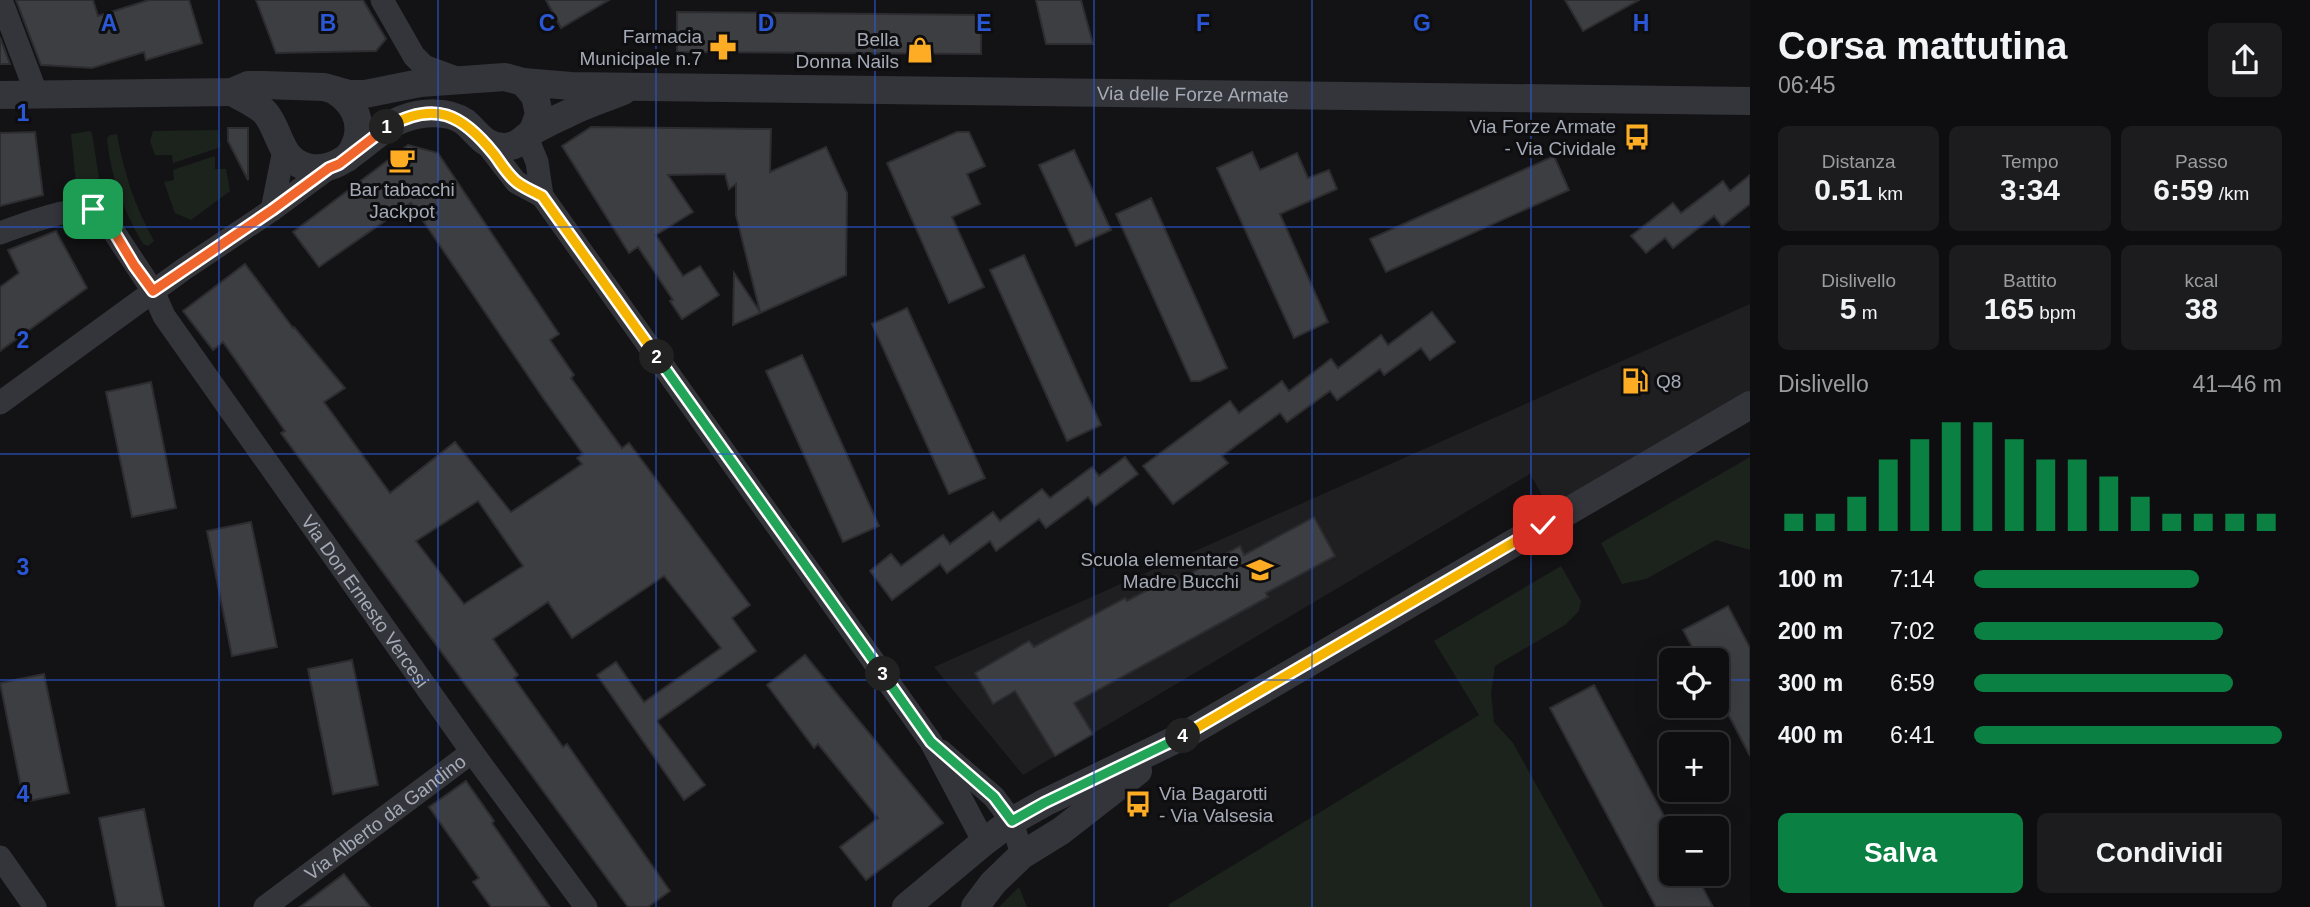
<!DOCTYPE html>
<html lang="it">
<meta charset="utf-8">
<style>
:root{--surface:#0e0e10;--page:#1c1c1e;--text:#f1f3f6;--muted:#9b9c9f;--line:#2e2e30;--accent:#0b8043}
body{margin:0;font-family:Arial,sans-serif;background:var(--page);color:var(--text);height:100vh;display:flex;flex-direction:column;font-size:26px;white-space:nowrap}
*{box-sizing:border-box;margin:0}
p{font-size:23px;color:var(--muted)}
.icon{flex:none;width:38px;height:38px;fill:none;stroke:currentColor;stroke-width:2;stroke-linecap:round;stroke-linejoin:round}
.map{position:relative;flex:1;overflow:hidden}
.side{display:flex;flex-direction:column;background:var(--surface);width:560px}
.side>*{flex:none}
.controls{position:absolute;left:1659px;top:648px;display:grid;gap:14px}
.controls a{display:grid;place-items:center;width:70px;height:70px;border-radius:10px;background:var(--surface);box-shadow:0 7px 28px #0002,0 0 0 2px var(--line);font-size:35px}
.pin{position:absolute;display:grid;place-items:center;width:60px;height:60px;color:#fff;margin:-30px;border-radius:14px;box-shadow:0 4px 10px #0006}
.km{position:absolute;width:35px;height:35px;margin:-18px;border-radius:50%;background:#222;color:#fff;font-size:19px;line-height:35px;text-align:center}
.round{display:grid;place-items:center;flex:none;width:74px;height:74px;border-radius:10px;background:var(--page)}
.summary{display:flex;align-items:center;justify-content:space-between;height:119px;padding:0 28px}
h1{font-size:38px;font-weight:800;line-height:52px}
.figures{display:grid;grid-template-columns:repeat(3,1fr);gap:10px;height:119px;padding:7px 28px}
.figures div{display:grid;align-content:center;border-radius:10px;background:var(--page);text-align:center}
.figures b{font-size:30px;font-weight:800}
.figures small{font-size:19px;font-weight:400}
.figures p{font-size:19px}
.chart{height:196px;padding:14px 28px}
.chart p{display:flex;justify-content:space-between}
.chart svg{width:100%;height:126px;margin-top:7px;stroke:var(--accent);stroke-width:6}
.primary-button{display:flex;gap:14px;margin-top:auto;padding:14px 28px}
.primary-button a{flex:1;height:80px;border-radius:10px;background:var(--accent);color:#fff;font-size:28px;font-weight:800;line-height:80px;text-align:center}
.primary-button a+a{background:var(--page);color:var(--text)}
ul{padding:0 28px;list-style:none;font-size:23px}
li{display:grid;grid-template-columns:112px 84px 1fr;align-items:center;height:52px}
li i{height:18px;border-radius:9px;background:var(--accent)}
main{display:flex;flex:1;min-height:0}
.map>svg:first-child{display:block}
</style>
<main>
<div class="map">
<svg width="1750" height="907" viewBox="0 0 1750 907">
<rect width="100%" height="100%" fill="#131315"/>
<!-- built -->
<polygon fill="#1f1f22" points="1750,304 1750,399 1552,512 1530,474 1023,775 934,667"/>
<!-- green -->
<g fill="#1b231c">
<polygon points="218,130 221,147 173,163 172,155 155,155 150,141 153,131"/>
<polygon points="90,131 92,133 99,178 79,185 76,184 71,134"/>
<path d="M117 134C124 173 135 207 154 241L148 246 143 244C123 210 111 178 107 139L110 135Z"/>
<polygon points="215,156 215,169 226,169 230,191 191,220 175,213 164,182 174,180 173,170"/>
<polygon points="1750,457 1750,550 1716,540 1646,579 1622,584 1601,543"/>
<polygon points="1561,566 1581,601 1579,611 1565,625 1495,666 1491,693 1494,722 1513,743 1604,907 1170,907 1168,905 1479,715 1434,641"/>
<polygon points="1019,887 1027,907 999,907"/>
</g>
<!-- building -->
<g fill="#3d3e42" stroke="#2d2d31" stroke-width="2" fill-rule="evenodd">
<polygon points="16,0 93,0 98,16 149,0 189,0 202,43 146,60 144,52 92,68 41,65"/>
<polygon points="256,0 363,0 386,39 376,51 276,53"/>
<polygon points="546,0 609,0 561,28"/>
<polygon points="1036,0 1081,0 1093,44 1046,44"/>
<polygon points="1565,0 1639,0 1583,31"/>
<polygon points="677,12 981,15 981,54 677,52"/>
<polygon points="0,37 10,64 0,64"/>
<polygon points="591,127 771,129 770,172 826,147 847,193 846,275 733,325 734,273 760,312 736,215 736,184 729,189 725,174 668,175 693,212 656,235 683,276 700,266 719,295 682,319 670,301 673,300 638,247 629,253 562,146"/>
<polygon points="228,128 248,128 248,180 228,141"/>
<polygon points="35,132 43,195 0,206 0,133"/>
<polygon points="957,132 969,132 985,166 967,174 980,204 952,217 984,287 949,303 887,163"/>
<path d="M408 145 438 153 559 334 550 340 574 375 571 378 622 448 629 443 750 605 732 618 756 651 657 721 705 785 684 800 597 675 616 662 644 702 721 648 664 576 572 638 548 602 493 639 518 675 514 678 563 747 567 744 670 891 648 907H628L281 433 285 431 223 342 213 350 183 311 245 264 293 328 294 327 345 388 324 402 390 493 455 442 511 512 582 464 577 458 583 454 543 398 411 203 319 267 293 232ZM478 501 523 566 464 604 416 541Z"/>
<polygon points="1074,150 1111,230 1076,246 1039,165"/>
<polygon points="1252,152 1260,170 1297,153 1308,178 1329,170 1337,189 1280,214 1328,322 1294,338 1217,168"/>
<polygon points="1554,156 1569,190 1386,272 1370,239"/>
<polygon points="1750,175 1750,204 1722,226 1714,216 1673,248 1665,238 1646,253 1631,236 1673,203 1681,213 1723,181 1730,191"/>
<polygon points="1151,198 1227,368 1200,381 1191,381 1116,214"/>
<polygon points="56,231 87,288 0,351 0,287 19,273 8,250"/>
<polygon points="1024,255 1101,425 1067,441 990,270"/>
<polygon points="907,308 985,478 949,494 872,324"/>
<polygon points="1432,312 1455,342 1430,360 1421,348 1384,375 1380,369 1337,400 1330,391 1287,422 1280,413 1222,456 1228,463 1173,504 1143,466 1230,401 1239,413 1282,381 1289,391 1331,359 1338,368 1381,335 1388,345"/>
<polygon points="802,355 879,526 843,542 766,371"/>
<polygon points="151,382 176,508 132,517 106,392"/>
<polygon points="1125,457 1138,474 1095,506 1088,497 1046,528 1039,519 996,551 990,541 947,573 940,564 892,600 870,571 891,554 901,566 943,535 950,544 993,512 1000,521 1042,489 1050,498 1092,467 1099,476"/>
<polygon points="1314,517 1335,556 1266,593 1268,597 1074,703 1093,734 1055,756 1015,691 993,704 975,673 1029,641 1034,647 1125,598 1127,601 1176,575 1179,580 1240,546 1244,555"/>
<polygon points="251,522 277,647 232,656 207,531"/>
<polygon points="1728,606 1750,648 1750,756 1717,693 1717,660 1699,660 1683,630"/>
<polygon points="805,655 943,823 866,880 840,847 878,818 818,744 814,748 767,685"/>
<polygon points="352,660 378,785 333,794 308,669"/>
<polygon points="44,674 69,793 24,802 0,683"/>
<polygon points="1594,685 1671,829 1671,873 1695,873 1713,907 1656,907 1550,708"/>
<polygon points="466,781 494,821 492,823 550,907 491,907 473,882 479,878 429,807"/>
<polygon points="144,809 164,907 117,907 99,818"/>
<polygon points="344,874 370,907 300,907"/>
</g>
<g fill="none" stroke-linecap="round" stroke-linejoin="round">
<!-- minor -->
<g stroke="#34353a" stroke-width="23">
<polyline points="1,0 37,95"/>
<polyline points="382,0 414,56 424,66 459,79"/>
<polyline points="527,138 537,162 542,196"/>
<polyline points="485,142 516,182 542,196 931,742 984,842"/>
<polyline points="272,210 284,150"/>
<path id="s1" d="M0 233C24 225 85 198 104 217L153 291 164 316 472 752 586 907"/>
<polyline points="0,403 184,269 272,210 329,168"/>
<polyline points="941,751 994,797 1012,821 1022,855"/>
<polyline points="0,857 35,907"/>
<path id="s2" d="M265 907 472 752"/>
</g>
<!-- tertiary -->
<g stroke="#34353a" stroke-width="28">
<path id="s3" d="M523 82 571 86 1750 101"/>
<path d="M334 90C360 106 367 134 347 158"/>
<path d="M232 92C242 98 260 105 267 115 281 134 280 160 307 167 343 177 371 130 403 119 422 112 448 110 465 122 478 133 484 147 504 147 519 147 524 137 535 130 547 123 561 117 573 111 589 103 606 98 623 91"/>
<polyline points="0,95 232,92 248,85 263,85 324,87 349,94 365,94 420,83 505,77 523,82 535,96 539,114 533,131"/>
<polyline points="906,907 984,842 1012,821 1044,803 1185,735 1750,405"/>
<polyline points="975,907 993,883 1022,855 1061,831 1138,771"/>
</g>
</g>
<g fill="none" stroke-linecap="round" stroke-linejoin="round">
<!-- split-1 casing -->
<g stroke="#fff" stroke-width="14">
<polyline id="split-1" points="93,209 102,214 107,220 134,265 153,291 272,210 329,168 339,164 387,127"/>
</g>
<!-- split-2 casing -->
<g stroke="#fff" stroke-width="14">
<path id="split-2" d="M387 127C435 100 462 114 494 154 501 163 508 176 518 183 525 188 534 192 542 196L657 357"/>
</g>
<!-- split-3 casing -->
<g stroke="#fff" stroke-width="14">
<polyline id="split-3" points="657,357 883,674"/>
</g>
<!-- split-4 casing -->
<g stroke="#fff" stroke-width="14">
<polyline id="split-4" points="883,674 931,742 994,797 1012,821 1044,803 1183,736"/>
</g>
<!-- split-5 casing -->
<g stroke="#fff" stroke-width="14">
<polyline id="split-5" points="1183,736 1543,525"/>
</g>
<!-- split-1 -->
<use href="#split-1" stroke="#f0652b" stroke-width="9"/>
<!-- split-2 -->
<use href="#split-2" stroke="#f5b400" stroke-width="9"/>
<!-- split-3 -->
<use href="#split-3" stroke="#22a559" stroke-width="9"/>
<!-- split-4 -->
<use href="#split-4" stroke="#22a559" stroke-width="9"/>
<!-- split-5 -->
<use href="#split-5" stroke="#f5b400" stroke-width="9"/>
</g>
<!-- grid -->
<path fill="none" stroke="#2a57d5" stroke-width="2" stroke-opacity="0.55" d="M219 0V907M438 0V907M656 0V907M875 0V907M1094 0V907M1312 0V907M1531 0V907M0 227H1750M0 454H1750M0 680H1671M1717 680H1750"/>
<!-- icons -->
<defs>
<g id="pharmacy-bare" transform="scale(2.1)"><path d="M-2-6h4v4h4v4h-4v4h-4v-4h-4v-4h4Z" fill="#fdac23" stroke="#0e0e10" stroke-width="2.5" paint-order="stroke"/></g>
<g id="shop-bare" transform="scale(2.1)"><path d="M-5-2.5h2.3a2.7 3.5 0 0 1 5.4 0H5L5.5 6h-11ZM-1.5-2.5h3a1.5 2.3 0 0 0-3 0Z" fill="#fdac23" stroke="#0e0e10" stroke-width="2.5" paint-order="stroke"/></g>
<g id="bus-bare" transform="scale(2.1)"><path d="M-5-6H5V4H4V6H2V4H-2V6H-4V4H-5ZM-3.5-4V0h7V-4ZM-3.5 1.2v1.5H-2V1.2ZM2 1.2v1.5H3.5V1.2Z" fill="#fdac23" stroke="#0e0e10" stroke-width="2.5" paint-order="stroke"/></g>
<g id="cafe-bare" transform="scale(2.1)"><path d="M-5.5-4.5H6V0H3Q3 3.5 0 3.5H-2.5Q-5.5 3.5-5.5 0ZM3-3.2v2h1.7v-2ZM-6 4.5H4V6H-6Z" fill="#fdac23" stroke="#0e0e10" stroke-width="2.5" paint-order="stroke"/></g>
<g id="fuel-bare" transform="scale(2.1)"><path d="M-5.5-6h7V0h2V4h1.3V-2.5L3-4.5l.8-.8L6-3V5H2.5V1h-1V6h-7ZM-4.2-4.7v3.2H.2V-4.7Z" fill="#fdac23" stroke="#0e0e10" stroke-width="2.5" paint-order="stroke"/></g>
<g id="school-bare" transform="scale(2.1)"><path d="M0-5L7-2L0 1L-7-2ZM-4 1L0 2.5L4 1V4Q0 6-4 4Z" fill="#fdac23" stroke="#0e0e10" stroke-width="2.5" paint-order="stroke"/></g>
</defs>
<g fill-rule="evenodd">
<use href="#pharmacy-bare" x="723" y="47"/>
<use href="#shop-bare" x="920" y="50"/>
<use href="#bus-bare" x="1637" y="137"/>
<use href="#cafe-bare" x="402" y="160"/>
<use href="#fuel-bare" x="1635" y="381"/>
<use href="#school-bare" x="1260" y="570"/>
<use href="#bus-bare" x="1138" y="804"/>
</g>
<g text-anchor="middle" stroke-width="6" stroke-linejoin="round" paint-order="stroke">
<!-- poi labels -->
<g font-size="19" fill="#a4aab6" stroke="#0e0e10" text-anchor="end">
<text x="702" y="43">Farmacia<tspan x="702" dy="22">Municipale n.7</tspan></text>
<text x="899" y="46">Bella<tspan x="899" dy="22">Donna Nails</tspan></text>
<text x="1616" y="133">Via Forze Armate<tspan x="1616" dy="22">- Via Cividale</tspan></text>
<text x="402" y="196" text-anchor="middle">Bar tabacchi<tspan x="402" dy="22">Jackpot</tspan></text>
<text x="1656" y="388" text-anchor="start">Q8</text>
<text x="1239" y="566">Scuola elementare<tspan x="1239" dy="22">Madre Bucchi</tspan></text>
<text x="1159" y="800" text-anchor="start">Via Bagarotti<tspan x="1159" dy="22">- Via Valsesia</tspan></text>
</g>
<!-- street labels -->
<g font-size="19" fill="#a4aab6" stroke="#0e0e10">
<text dy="7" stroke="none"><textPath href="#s3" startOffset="670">Via delle Forze Armate</textPath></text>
<text dy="7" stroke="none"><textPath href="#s1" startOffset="574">Via Don Ernesto Vercesi</textPath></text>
<text dy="7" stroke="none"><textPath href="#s2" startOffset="150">Via Alberto da Gandino</textPath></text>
</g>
</g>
<g font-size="23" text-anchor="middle" font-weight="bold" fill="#2a57d5" stroke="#0e0e10" stroke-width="6" stroke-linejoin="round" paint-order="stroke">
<text x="109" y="31">A</text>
<text x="328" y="31">B</text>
<text x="547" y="31">C</text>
<text x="766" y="31">D</text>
<text x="984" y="31">E</text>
<text x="1203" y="31">F</text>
<text x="1422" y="31">G</text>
<text x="1641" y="31">H</text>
<text x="23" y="121">1</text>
<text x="23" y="348">2</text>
<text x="23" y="575">3</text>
<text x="23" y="802">4</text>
</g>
</svg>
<div class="controls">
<a><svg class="icon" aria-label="locate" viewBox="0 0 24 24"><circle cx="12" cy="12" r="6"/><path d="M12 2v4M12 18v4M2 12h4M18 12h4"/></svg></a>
<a>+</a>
<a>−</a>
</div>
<div class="pin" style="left:93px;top:209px;background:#1e9e55"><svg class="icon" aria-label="arrive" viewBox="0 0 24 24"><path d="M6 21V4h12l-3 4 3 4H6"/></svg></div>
<div class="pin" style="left:1543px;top:525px;background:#d93025"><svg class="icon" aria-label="check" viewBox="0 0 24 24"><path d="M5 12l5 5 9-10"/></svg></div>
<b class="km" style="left:387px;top:127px">1</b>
<b class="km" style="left:657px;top:357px">2</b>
<b class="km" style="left:883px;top:674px">3</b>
<b class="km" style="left:1183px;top:736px">4</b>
</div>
<section class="side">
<div class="summary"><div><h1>Corsa mattutina</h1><p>06:45</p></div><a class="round"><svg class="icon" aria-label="share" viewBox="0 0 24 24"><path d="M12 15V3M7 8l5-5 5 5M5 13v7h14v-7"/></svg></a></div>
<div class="figures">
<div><p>Distanza</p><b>0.51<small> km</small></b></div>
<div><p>Tempo</p><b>3:34</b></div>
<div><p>Passo</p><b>6:59<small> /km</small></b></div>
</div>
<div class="figures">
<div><p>Dislivello</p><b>5<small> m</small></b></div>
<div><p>Battito</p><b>165<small> bpm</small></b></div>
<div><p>kcal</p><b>38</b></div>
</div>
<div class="chart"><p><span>Dislivello</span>41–46 m</p>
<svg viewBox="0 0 160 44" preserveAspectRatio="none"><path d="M5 44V38M15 44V38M25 44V32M35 44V19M45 44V12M55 44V6M65 44V6M75 44V12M85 44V19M95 44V19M105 44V25M115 44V32M125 44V38M135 44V38M145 44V38M155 44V38"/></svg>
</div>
<ul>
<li><b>100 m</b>7:14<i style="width:73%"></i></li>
<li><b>200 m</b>7:02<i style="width:81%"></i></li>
<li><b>300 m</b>6:59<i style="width:84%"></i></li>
<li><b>400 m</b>6:41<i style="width:100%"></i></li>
</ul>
<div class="primary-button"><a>Salva</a><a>Condividi</a></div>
</section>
</main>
